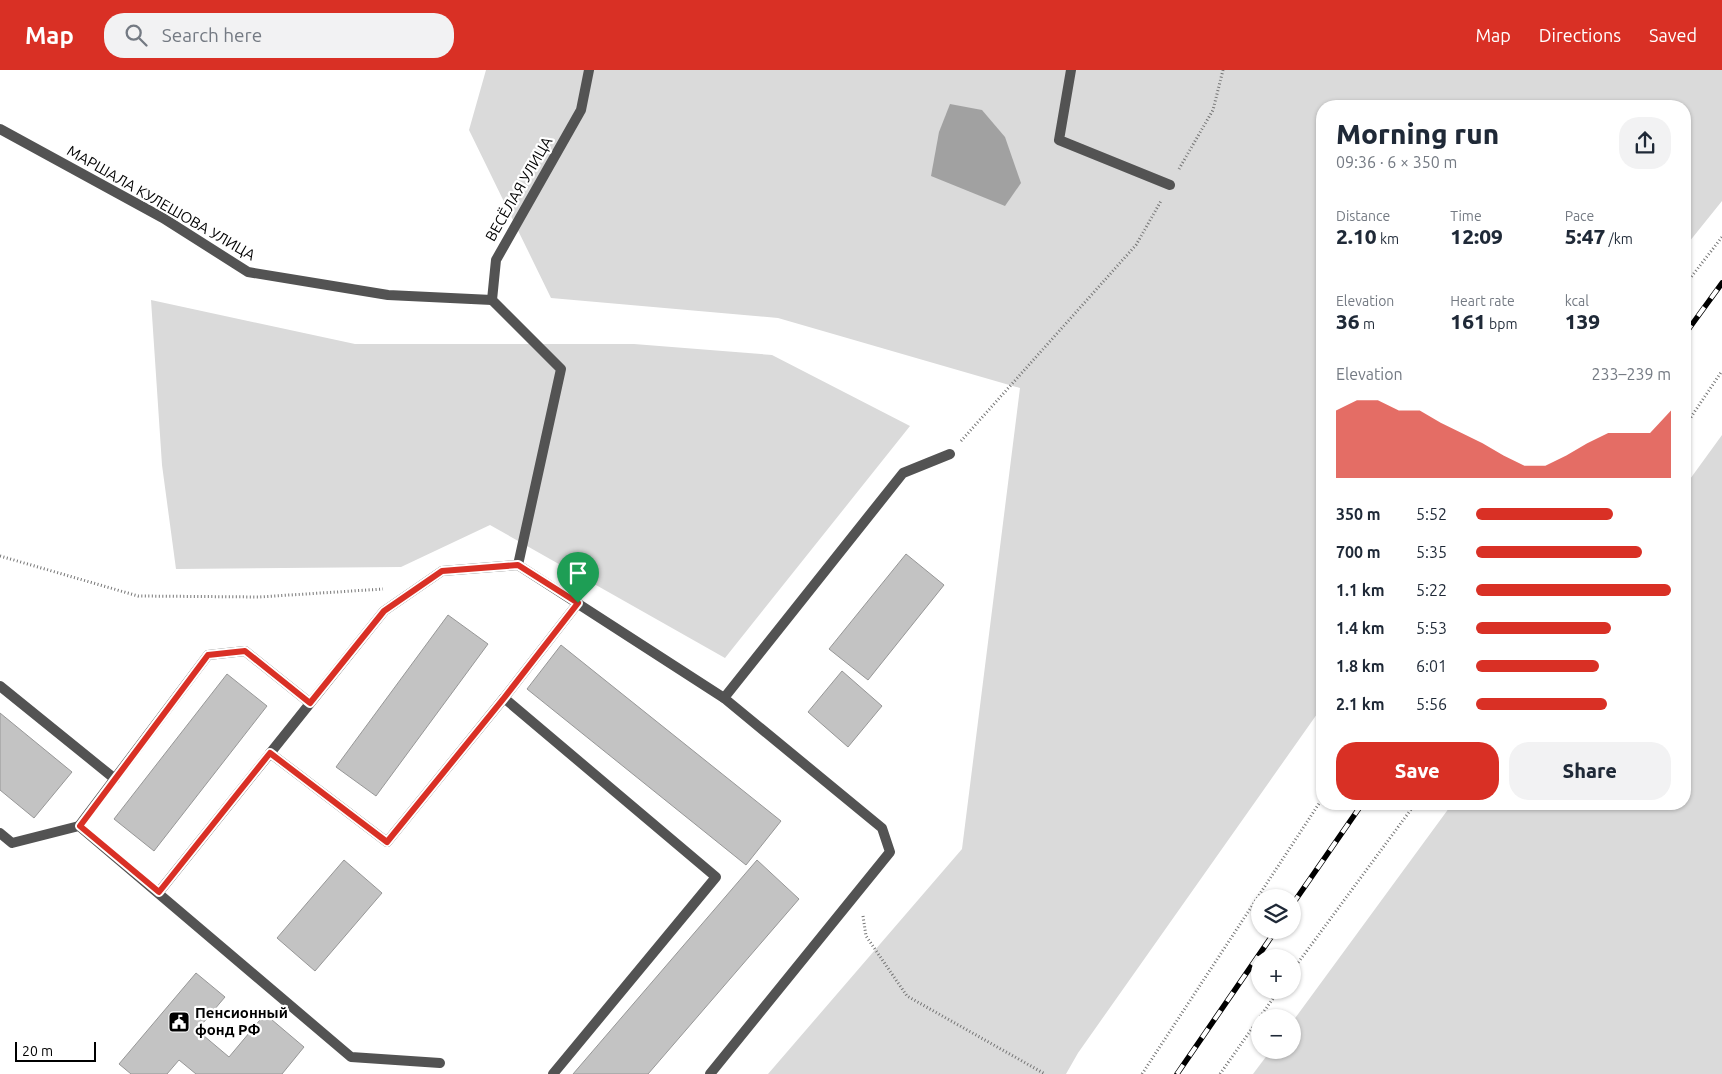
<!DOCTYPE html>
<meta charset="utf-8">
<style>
:root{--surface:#fff;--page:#f2f2f3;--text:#1f2937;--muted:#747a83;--accent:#d93025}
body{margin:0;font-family:Ubuntu,sans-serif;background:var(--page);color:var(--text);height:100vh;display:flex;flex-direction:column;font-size:19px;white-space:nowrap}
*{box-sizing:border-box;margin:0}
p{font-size:16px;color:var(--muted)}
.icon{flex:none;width:28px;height:28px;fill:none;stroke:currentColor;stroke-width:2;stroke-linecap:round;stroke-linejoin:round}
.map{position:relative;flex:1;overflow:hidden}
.details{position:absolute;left:1316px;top:30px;width:375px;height:710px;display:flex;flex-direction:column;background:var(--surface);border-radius:20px;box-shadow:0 1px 4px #0004}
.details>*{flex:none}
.buttons{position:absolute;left:1251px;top:819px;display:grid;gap:10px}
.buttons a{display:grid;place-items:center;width:50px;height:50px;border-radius:50%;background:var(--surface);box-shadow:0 1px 4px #0004;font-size:25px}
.scale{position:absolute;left:15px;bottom:12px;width:81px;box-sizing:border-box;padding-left:5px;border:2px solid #000;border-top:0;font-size:14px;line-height:18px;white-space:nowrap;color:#000;-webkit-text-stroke:4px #fff;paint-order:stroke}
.pin{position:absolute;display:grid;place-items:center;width:42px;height:42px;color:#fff;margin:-51px -21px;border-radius:50% 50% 50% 0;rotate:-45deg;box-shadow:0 0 5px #0007}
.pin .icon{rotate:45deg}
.round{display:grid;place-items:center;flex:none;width:52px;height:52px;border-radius:20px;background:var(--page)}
.headline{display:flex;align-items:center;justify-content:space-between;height:85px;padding:0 20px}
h1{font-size:28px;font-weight:800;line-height:38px}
.metrics{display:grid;grid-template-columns:repeat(3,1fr);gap:8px;height:85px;padding:5px 20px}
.metrics div{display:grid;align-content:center}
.metrics b{font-size:21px;font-weight:800}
.metrics small{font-size:14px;font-weight:400}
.metrics p{font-size:14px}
.chart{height:140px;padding:10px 20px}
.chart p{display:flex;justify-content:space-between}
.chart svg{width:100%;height:90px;margin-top:5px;fill:var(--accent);opacity:.7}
.action{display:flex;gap:10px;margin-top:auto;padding:10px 20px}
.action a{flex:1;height:58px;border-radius:20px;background:var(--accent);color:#fff;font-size:20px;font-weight:800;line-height:58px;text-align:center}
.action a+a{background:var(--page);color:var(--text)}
ul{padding:0 20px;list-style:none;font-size:16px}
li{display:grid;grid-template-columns:80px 60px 1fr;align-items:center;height:38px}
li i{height:12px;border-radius:6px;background:var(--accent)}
header{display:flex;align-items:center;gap:30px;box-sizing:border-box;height:70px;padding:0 25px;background:var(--accent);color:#fff}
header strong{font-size:24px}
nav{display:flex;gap:28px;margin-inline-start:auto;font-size:18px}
.search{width:350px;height:45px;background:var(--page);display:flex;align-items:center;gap:12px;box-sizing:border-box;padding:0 18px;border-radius:20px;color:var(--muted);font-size:19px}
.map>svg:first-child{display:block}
</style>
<header>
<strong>Map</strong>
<div class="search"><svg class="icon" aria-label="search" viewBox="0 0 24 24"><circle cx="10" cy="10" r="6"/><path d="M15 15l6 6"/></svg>Search here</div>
<nav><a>Map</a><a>Directions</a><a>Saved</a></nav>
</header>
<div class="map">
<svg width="1722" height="1004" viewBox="0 0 1722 1004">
<rect width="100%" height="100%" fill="#fff"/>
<!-- green -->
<g fill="#dadada">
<polygon points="486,0 1722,0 1722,131 1685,177 1685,36 1322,36 1322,637 1078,983 1066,1004 768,1004 962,779 1020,318 778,248 551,228 469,60"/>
<polygon points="151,230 355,274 634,274 772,285 910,356 725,588 490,455 401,497 176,499 162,395"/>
<polygon points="1722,365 1722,1004 1253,1004 1271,980 1292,980 1293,951 1452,734 1685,734 1685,416"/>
</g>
<!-- water -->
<polygon fill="#a1a1a1" points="950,34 982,40 1005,67 1021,113 1005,136 931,106 939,62"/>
<!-- building -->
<g fill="#c3c3c3" stroke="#979797">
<polygon points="906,484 944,515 868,610 829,579"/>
<polygon points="448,545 488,574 376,726 336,697"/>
<polygon points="561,575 781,751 746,795 527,619"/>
<polygon points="842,601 882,636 848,677 808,642"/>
<polygon points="227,604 267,636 154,781 114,749"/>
<polygon points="0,643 72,702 34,748 0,720"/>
<polygon points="344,790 382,823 315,901 277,868"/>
<polygon points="757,790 799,829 648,1004 573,1004"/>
<polygon points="196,903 225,927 197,960 229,987 265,944 304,977 282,1004 196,1004 179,990 167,1004 131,1004 119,994"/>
</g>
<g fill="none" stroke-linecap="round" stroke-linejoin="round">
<!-- path -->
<g stroke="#757575" stroke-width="3" stroke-dasharray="1 2.5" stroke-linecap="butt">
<polyline points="1179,99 1213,40 1223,0"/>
<polyline points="1685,215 1722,167"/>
<polyline points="1685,356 1722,301"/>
<polyline points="961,371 1136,175 1161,131"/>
<polyline points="0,486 138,526 259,527 383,519"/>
<polyline points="863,846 866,866 907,926 1045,1004"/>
<polyline points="1292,901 1415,734"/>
<polyline points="1142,1004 1322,729"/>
<polyline points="1220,1004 1279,920"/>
</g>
<!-- lane -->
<g stroke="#535353" stroke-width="10">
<polyline points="0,616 115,709"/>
<polyline points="270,683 387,772 504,628"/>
<polyline points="79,756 208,585 245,581 310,633"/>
<polyline points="0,763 12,773 79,756 351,987 440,993"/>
<polyline points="159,822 384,541 442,501 518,495 724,628"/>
<polyline points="553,1004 716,807 504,628 578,533"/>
<polyline points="710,1004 890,782 882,758 724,628 903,403 950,384"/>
</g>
<!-- street -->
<g stroke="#535353" stroke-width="10">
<polyline points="1071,0 1059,70 1170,115"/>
<polyline points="0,59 163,148 248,202 388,225 492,230"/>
<polyline points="518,495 561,299 492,230 496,190 581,40 589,0"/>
</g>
<!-- rail casing -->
<g stroke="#000" stroke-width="5.5">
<g id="rail">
<polyline points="1685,264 1722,213"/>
<polyline points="1292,835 1362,734"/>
<polyline points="1177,1004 1276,860"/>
</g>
</g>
<!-- rail -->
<use href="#rail" stroke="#fff" stroke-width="4" stroke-dasharray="11" stroke-linecap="butt"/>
</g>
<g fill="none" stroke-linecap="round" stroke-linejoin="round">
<!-- route casing -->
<g stroke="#fff" stroke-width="10">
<polygon id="route" points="518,495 578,533 504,628 387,772 270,683 159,822 80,756 208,585 245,581 310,633 384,541 442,501"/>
</g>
<!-- route -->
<use href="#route" stroke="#d93025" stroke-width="6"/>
</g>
<!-- icons -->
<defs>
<g id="civic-square" transform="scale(1.125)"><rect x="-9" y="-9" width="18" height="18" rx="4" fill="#000" stroke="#fff"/><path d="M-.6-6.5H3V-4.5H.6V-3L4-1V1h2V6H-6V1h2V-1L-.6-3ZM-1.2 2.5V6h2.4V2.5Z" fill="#fff"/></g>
</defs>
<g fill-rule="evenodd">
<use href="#civic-square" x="179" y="952"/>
</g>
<g text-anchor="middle" stroke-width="4.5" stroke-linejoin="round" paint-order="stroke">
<!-- street labels -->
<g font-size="15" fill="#000" stroke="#fff">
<text transform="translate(519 119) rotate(-60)" y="5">ВЕСЁЛАЯ УЛИЦА</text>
<text transform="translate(161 133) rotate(30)" y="5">МАРШАЛА КУЛЕШОВА УЛИЦА</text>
</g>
<!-- poi labels -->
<g font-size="15" font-weight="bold" fill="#000" stroke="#fff" text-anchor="start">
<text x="195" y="948">Пенсионный<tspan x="195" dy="17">фонд РФ</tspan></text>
</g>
</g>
</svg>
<div class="buttons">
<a><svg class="icon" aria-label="layers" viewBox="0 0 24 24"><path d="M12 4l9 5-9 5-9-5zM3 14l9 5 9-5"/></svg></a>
<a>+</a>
<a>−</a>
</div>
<div class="scale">20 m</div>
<div class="pin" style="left:578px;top:533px;background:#1e9e55"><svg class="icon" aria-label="arrive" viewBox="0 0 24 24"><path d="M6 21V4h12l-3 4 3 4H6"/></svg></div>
<section class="details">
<div class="headline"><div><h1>Morning run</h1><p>09:36 · 6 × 350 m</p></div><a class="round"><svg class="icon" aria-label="share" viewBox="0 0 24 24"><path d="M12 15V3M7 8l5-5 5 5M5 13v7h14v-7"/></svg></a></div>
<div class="metrics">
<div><p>Distance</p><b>2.10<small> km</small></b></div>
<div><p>Time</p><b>12:09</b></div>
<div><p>Pace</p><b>5:47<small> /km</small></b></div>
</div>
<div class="metrics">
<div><p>Elevation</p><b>36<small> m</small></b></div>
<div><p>Heart rate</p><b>161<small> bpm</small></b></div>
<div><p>kcal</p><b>139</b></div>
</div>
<div class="chart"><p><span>Elevation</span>233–239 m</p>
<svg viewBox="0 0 160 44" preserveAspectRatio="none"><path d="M0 44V11L10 6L20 6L30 11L40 11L50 17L60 22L70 27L80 33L90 38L100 38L110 33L120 27L130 22L140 22L150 22L160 11V44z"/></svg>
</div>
<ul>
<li><b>350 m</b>5:52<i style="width:70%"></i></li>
<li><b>700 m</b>5:35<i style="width:85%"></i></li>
<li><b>1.1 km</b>5:22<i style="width:100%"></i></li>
<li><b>1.4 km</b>5:53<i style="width:69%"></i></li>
<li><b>1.8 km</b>6:01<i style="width:63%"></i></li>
<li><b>2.1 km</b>5:56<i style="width:67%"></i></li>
</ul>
<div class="action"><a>Save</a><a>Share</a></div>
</section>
</div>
